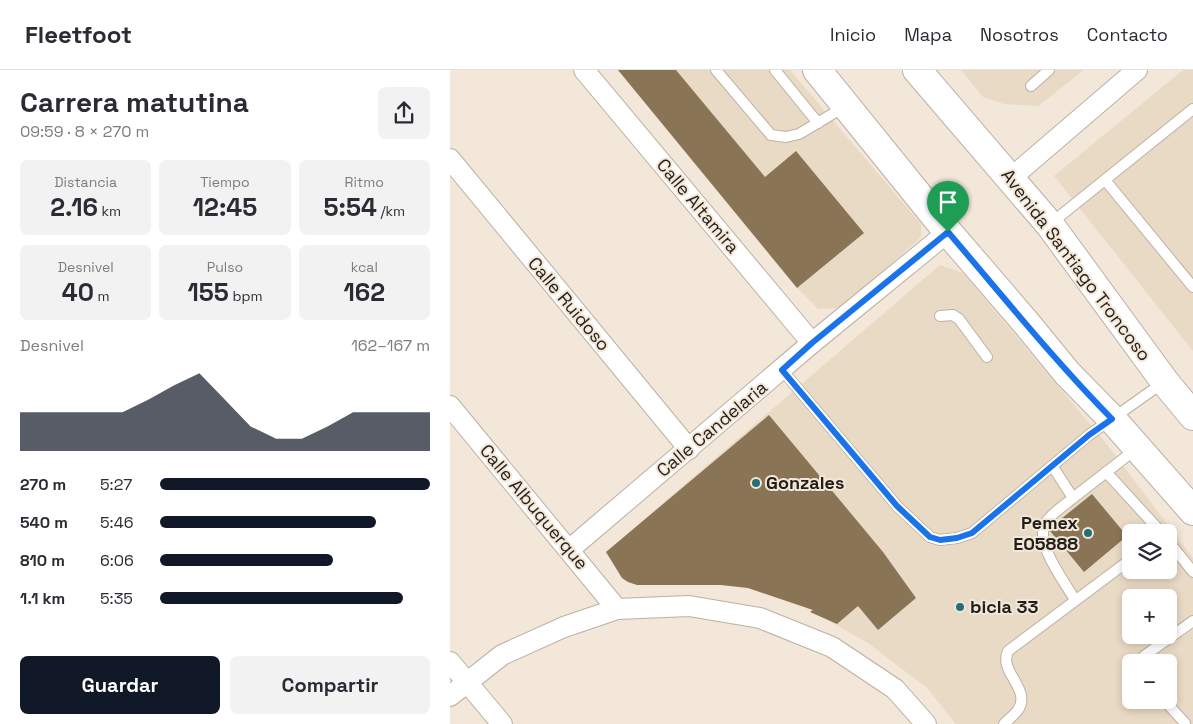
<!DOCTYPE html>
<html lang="es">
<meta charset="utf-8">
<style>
:root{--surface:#fff;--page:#f2f2f3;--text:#2b2b33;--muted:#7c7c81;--line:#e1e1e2;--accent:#111827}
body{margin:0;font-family:"Space Grotesk",sans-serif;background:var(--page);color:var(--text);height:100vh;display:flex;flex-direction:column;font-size:19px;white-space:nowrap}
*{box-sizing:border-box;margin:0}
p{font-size:16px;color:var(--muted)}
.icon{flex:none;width:28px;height:28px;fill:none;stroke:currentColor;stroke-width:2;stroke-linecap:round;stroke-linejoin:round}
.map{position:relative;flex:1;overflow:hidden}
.side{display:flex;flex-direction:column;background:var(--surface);width:450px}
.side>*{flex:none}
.tools{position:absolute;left:672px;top:454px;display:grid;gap:10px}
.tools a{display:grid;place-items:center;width:55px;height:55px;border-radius:8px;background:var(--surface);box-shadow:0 2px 8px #0003;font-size:25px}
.pin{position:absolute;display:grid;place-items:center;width:42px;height:42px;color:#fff;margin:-51px -21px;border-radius:50% 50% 50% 0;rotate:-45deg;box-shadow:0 0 5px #0007}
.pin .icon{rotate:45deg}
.round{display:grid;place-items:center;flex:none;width:52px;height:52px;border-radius:8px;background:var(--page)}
.head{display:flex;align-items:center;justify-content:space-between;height:85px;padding:0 20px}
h1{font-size:28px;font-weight:700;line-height:38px}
.stats{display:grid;grid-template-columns:repeat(3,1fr);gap:8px;height:85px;padding:5px 20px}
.stats div{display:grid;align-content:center;border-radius:8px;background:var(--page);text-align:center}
.stats b{font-size:25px;font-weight:700}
.stats small{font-size:14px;font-weight:400}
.stats p{font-size:14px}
.chart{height:140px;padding:10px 20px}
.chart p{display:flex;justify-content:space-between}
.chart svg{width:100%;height:90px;margin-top:5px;fill:var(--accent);opacity:.7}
.primary-button{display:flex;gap:10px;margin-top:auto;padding:10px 20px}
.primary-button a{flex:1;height:58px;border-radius:8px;background:var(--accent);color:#fff;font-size:20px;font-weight:700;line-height:58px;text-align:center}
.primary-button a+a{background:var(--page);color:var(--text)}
ul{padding:0 20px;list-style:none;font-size:16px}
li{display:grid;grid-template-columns:80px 60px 1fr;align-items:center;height:38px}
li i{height:12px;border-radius:6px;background:var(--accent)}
header{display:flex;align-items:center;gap:30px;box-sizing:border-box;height:70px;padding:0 25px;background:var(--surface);border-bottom:1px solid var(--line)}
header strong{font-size:24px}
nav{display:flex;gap:28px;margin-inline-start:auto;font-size:18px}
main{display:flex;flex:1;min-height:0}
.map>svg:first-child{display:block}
</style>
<header>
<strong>Fleetfoot</strong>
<nav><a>Inicio</a><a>Mapa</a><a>Nosotros</a><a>Contacto</a></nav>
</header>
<main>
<section class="side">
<div class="head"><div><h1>Carrera matutina</h1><p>09:59 · 8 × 270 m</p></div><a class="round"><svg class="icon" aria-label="share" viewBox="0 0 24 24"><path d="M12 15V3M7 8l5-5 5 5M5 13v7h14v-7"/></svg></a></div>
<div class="stats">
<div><p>Distancia</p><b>2.16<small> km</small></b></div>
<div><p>Tiempo</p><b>12:45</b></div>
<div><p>Ritmo</p><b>5:54<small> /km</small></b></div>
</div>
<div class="stats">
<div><p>Desnivel</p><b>40<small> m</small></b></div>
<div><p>Pulso</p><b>155<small> bpm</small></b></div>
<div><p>kcal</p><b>162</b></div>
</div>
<div class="chart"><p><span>Desnivel</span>162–167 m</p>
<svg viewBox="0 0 160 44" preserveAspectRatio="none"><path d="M0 44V25L10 25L20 25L30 25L40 25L50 19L60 12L70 6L80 19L90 32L100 38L110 38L120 32L130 25L140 25L150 25L160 25V44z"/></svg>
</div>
<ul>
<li><b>270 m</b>5:27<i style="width:100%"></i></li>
<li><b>540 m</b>5:46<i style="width:80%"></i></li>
<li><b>810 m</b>6:06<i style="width:64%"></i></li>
<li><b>1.1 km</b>5:35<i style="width:90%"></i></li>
</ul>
<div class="primary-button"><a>Guardar</a><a>Compartir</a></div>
</section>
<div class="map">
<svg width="743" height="654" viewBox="0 0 743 654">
<rect width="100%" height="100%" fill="#f2e7d8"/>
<!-- built -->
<g fill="#e9dac5" fill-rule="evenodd">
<polygon points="168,0 340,0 471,154 471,167 399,232 388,238 368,239 347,218"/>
<polygon points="511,0 634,0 588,36 554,34 533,27"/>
<polygon points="733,0 743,0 743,281 604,106"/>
<path d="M490 195 513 203 656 373 743 488V654H506L477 618 418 573 351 535 298 518 271 515H187L178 512 172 508 156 482ZM681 462H719V500H681ZM681 528H719V565H681ZM681 592H719V630H681Z"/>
</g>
<!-- building -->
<g fill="#8a7456">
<polygon points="168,0 226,0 315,107 346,81 414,163 347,218"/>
<polygon points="319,345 433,482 466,528 428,560 408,536 387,554 360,542 363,540 298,518 271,515 187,515 178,512 172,508 156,482"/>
<polygon points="642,424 677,466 634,502 600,461 601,457"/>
</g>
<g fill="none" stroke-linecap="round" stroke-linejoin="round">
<!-- lane casing -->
<g stroke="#bbb1a3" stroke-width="12">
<g id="lane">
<polyline points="266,0 321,65 336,67 349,64 394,37"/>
<polyline points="325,0 368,53"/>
<polyline points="581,16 599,0"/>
<polyline points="655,110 743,217"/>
<polyline points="600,154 743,39"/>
<polyline points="490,246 503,245 509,249 537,287"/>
<polyline points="332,300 447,436 480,467 490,470 507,468 522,463 639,365 714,312"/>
<polyline points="603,397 623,428 686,379"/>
<polyline points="656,402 711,462"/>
<path d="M623 428C615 435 602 443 596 452 583 472 615 512 625 530"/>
<polyline points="719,472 743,502"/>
<polyline points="692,592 694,586 743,551"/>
<polyline points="714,630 735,653"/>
<path d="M554 654C558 650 564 645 568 640 582 619 548 602 558 581L681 489"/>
</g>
</g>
<!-- street casing -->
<g stroke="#bbb1a3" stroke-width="22">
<g id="street">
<polyline points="134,0 362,273"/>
<polyline points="0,89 239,379"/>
<polyline points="561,108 687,0"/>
<polyline points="0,336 167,539"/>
<polyline points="120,479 362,273 498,162"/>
<polyline points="0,592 52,654"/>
<polyline points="0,626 52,585 114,557 167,539 239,536 310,548 382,577 445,619 476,654"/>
</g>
</g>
<!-- secondary casing -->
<g stroke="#bbb1a3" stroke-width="30">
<g id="secondary">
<polyline points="367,0 498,162 577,254 617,303 662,349 743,441"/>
<polyline points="467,0 600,155 715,312 743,346"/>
</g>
</g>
<!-- lane -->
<use href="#lane" stroke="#fff" stroke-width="10"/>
<!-- street -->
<use href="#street" stroke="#fff" stroke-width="20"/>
<!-- secondary -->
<use href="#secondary" stroke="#fff" stroke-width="28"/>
</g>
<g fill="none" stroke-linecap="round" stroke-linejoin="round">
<!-- route casing -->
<g stroke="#fff" stroke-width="10">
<path id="route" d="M498 162C552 225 604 290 662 349L639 365 522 463 507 468 490 470 480 467 447 436 332 300 362 273Z"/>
</g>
<!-- route -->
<use href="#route" stroke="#1a73e8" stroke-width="6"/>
</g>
<!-- markers -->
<g fill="#256f77" stroke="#f2e7d8" stroke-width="2">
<circle cx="306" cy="413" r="5"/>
<circle cx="638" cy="463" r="5"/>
<circle cx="510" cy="537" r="5"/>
</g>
<g text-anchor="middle" stroke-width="4" stroke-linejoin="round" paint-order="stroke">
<!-- street labels -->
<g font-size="18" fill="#221e19" stroke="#f2e7d8">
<text transform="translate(248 136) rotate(50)" y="6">Calle Altamira</text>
<text transform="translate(626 195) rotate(53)" y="6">Avenida Santiago Troncoso</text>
<text transform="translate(119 234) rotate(50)" y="6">Calle Ruidoso</text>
<text transform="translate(262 359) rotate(-40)" y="6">Calle Candelaria</text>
<text transform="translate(84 437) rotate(50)" y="6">Calle Albuquerque</text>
</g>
<!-- poi labels -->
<g font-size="18" font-weight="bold" fill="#221e19" stroke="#f2e7d8" text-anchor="start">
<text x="316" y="419">Gonzales</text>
<text x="628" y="459" text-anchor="end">Pemex<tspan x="628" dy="21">E05888</tspan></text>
<text x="520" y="543">bicla 33</text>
</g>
</g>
</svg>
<div class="tools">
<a><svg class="icon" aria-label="layers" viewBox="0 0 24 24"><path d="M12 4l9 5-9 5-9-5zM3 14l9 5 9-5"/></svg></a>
<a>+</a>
<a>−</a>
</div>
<div class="pin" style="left:498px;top:162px;background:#1e9e55"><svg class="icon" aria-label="arrive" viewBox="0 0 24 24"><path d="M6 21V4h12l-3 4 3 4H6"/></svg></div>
</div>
</main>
